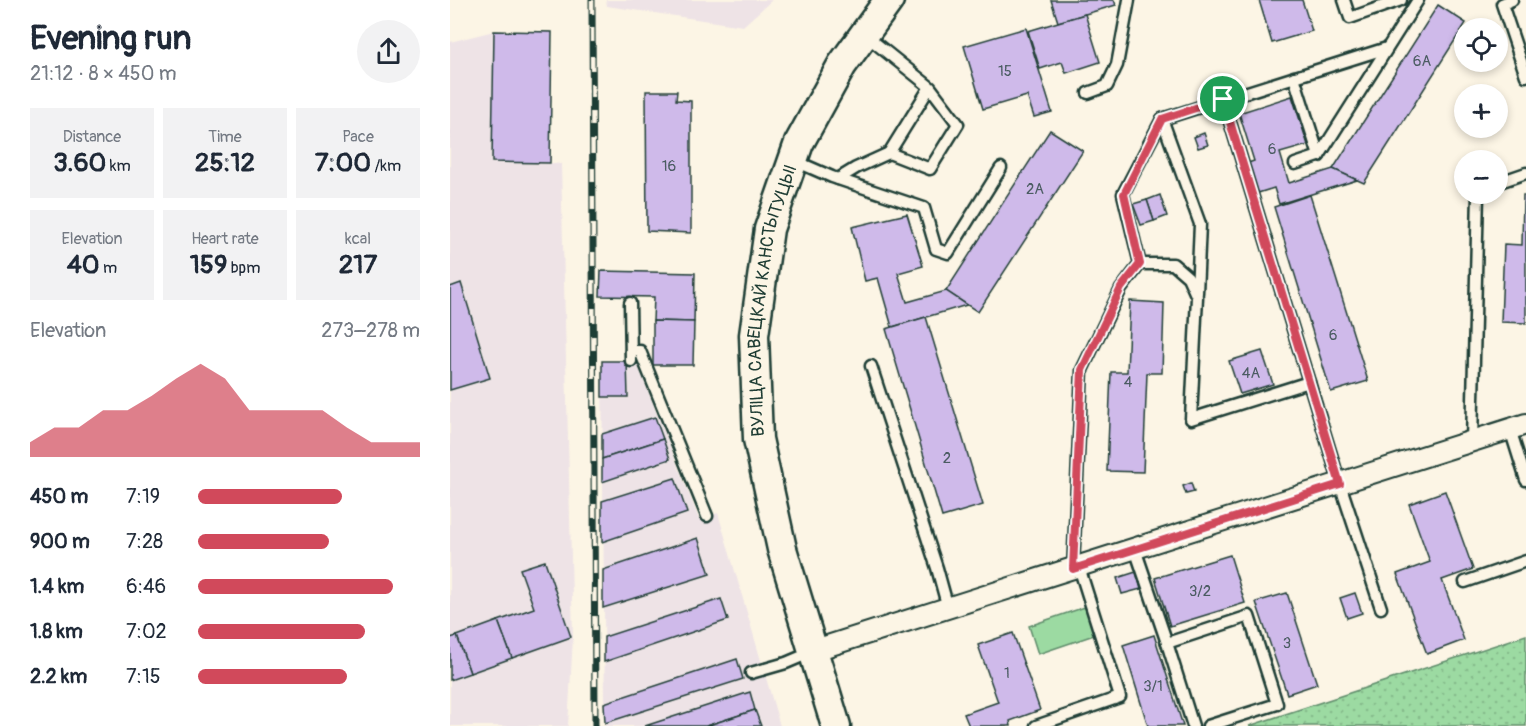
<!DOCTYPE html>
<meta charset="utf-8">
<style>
:root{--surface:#fff;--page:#f2f2f3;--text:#1f2937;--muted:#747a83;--accent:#d1495b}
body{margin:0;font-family:Pangolin,sans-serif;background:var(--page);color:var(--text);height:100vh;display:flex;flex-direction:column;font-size:22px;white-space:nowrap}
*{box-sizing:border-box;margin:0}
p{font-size:20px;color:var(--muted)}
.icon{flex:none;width:33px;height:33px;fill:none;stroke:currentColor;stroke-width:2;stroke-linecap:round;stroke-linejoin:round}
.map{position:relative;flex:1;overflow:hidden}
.panel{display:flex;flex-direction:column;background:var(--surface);width:450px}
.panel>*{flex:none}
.fabs{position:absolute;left:1004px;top:18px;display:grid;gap:12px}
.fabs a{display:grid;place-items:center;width:54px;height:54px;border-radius:50%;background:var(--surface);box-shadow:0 3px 9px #0003;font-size:30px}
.pin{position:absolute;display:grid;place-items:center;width:51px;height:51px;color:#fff;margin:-26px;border:3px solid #fff;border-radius:50%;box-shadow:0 2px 6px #0007}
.round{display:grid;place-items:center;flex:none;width:63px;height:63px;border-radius:32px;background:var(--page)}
.headline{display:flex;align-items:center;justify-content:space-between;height:102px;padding:0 30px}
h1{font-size:33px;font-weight:700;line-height:45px}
.figures{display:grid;grid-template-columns:repeat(3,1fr);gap:9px;height:102px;padding:6px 30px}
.figures div{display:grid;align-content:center;border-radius:0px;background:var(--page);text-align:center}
.figures b{font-size:26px;font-weight:700}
.figures small{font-size:16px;font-weight:400}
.figures p{font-size:16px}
.chart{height:168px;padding:12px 30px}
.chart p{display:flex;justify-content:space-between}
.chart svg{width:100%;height:108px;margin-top:6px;fill:var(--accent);opacity:.7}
ul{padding:0 30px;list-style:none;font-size:20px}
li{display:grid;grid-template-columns:96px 72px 1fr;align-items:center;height:45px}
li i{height:15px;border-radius:8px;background:var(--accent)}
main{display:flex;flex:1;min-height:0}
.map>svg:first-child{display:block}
</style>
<main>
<section class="panel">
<div class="headline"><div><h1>Evening run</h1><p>21:12 · 8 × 450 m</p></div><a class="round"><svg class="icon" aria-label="share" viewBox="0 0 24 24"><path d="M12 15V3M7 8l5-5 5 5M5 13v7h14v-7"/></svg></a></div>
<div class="figures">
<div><p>Distance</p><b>3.60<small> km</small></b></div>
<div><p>Time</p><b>25:12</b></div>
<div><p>Pace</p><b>7:00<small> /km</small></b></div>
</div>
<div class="figures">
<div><p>Elevation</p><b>40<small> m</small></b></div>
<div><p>Heart rate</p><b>159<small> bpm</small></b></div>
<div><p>kcal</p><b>217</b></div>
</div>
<div class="chart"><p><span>Elevation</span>273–278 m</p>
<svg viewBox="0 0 160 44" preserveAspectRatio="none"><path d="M0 44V38L10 32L20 32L30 25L40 25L50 19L60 12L70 6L80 12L90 25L100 25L110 25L120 25L130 32L140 38L150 38L160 38V44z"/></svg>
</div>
<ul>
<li><b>450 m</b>7:19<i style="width:65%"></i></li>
<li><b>900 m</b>7:28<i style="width:59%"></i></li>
<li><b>1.4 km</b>6:46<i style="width:88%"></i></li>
<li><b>1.8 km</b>7:02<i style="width:75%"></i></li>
<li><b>2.2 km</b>7:15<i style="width:67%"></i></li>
</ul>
</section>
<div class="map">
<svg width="1076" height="726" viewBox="0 0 1076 726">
<defs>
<pattern id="grass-dots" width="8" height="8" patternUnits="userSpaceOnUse" patternTransform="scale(1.5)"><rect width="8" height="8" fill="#9cdaa2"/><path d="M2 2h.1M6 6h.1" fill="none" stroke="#86bc8c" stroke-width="1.8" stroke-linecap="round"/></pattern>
</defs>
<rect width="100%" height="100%" fill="#fcf5e5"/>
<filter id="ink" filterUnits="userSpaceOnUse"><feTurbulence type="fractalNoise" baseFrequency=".0167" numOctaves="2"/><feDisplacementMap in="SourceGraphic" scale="12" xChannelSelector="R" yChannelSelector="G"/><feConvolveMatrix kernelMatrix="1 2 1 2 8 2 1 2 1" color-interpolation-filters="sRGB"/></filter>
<g filter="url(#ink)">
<!-- built -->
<g fill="#eee3e6">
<polygon points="156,0 322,0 293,26 157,6"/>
<polygon points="44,31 102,32 100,163 111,164 123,637 118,726 0,726 0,42"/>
<polygon points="152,361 186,361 249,519 268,513 330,726 155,726"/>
</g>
<!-- grass -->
<polygon fill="url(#grass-dots)" stroke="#5e8c6b" stroke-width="1.5" points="1076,635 1076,726 799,726"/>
<!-- pitch -->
<polygon fill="#9cdaa2" stroke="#5e8c6b" stroke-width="1.5" points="635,607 644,635 588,654 579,626"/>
<!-- building -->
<g fill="#cfbaea" stroke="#1f3d34" stroke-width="1.5">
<polygon points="601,0 664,0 666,5 608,22"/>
<polygon points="809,0 852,0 862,31 822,43"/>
<polygon points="988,5 1016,23 914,183 883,169"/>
<polygon points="635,14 650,62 616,73 612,62 590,69 578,31"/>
<polygon points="576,28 602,112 584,117 577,96 533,109 514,46"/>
<polygon points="44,31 102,32 100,163 42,162"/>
<polygon points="196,91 227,91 226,100 241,101 241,233 197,231"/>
<polygon points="842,96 858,145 830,153 839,183 883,169 907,180 829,204 824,188 808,193 798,163 804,161 789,113"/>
<polygon points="600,130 633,151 528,312 496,291"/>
<polygon points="754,133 758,145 748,148 744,137"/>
<polygon points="710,195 717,216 704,221 697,200"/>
<polygon points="860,195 918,381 881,392 824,207"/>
<polygon points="1073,195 1076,195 1076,323 1051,322 1054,244 1072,245"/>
<polygon points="697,200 704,221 691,225 683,204"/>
<polygon points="457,214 473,266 448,273 457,302 496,291 517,305 442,327 428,278 415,281 402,227"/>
<polygon points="151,271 245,273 244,322 203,321 204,297 150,296"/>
<polygon points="11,283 40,378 0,390 0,287"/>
<polygon points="680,301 714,303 712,373 697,373 693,472 657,471 661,372 677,372"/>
<polygon points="476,317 533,505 492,517 436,329"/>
<polygon points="203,321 244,322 243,365 203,365"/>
<polygon points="812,351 823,384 790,394 779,361"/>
<polygon points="152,361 177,361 178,397 152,397"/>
<polygon points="205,417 213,439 152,459 152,434"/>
<polygon points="213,439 220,459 152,482 152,459"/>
<polygon points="225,478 237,513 152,542 152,501"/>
<polygon points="741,483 744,492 736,494 733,486"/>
<polygon points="995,491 1023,569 992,580 1014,640 977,654 947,574 980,562 959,504"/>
<polygon points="248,538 260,574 153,608 153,570"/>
<polygon points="780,555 795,603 720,626 705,578"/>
<polygon points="95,561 121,637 62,658 48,621 84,608 70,569"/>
<polygon points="686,572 691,589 672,594 667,578"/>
<polygon points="837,593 867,684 837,694 806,602"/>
<polygon points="905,593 912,613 897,618 890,598"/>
<polygon points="271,599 278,620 154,662 154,637"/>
<polygon points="48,621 62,658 20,673 7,636"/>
<polygon points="563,633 590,710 560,721 561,726 519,726 514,714 548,702 528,645"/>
<polygon points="704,635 733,726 698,726 673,645"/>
<polygon points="7,636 20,673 0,680 0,638"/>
<polygon points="287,659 293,679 155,723 154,703"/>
<polygon points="300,692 305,710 256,726 195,726"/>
<polygon points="305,710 311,726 256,726"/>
</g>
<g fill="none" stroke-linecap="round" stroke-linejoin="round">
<!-- lane casing -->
<g stroke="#1f3d34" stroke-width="15">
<g id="lane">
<polyline points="894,0 900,18 951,0"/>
<polyline points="1062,0 1052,4 1076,76"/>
<polyline points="414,34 480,87 439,153 480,169 508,124 480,87"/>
<polyline points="844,77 869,156"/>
<polyline points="638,93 657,86 667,65 679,0"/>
<polyline points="773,99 890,484 931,608"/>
<polyline points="712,119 750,224 747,293"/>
<polyline points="343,160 382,177 474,208 486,249 498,253 551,168"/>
<polyline points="845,164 869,156 968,0"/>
<polyline points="388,179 406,168 439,153"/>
<polyline points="1047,183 1076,173"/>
<polyline points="690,264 673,194 712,119 937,48"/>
<polyline points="180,303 181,361"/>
<polyline points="181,351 190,351 257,516"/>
<polyline points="421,366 487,568 498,608"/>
<polyline points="1060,429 1076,480"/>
<polyline points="1022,442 1028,194"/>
<polyline points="685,549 717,643 799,616 827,704 758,726"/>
<polyline points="623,569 632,370 671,289 690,264 723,264 738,277 747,297 741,419 859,382"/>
<polyline points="1015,582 1076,561"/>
<polyline points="717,643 743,726"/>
<polyline points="301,673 336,663 362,652"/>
<polyline points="586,726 670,697 629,567"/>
</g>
</g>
<!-- street casing -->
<g stroke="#1f3d34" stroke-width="24">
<polyline id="street" points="362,651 1076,424"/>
</g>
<!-- secondary casing -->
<g stroke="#1f3d34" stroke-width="33">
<g id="secondary">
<path id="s1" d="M386 726 332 549 308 439 304 335 319 229 349 143 392 65 439 0"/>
</g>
</g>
<!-- lane -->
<use href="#lane" stroke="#fcf5e5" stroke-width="10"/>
<!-- street -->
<use href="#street" stroke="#fcf5e5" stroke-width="20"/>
<!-- secondary -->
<use href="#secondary" stroke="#fcf5e5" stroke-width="28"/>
<!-- rail casing -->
<g stroke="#1f3d34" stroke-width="7">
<polyline id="rail" points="142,0 145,726"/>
</g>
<!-- rail -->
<use href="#rail" stroke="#fcf5e5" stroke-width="4.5" stroke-dasharray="14" stroke-linecap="butt"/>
</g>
</g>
<g fill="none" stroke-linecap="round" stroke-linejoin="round" filter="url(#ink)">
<!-- route casing -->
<g stroke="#fff" stroke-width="12">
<polygon id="route" points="773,99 890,484 623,569 632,370 671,288 690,264 674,194 712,119"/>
</g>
<!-- route -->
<use href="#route" stroke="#d1495b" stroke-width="8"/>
</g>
<g text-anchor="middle" stroke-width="6" stroke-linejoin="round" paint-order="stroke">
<!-- number labels -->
<g font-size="15" fill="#4b5c62">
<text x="972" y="66">6А</text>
<text x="555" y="76">15</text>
<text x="822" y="154">6</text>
<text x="219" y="171">16</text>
<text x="585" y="194">2А</text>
<text x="883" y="340">6</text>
<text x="801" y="378">4А</text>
<text x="678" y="387">4</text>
<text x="497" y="463">2</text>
<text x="750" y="596">3/2</text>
<text x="837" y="648">3</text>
<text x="557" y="678">1</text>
<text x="703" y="691">3/1</text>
</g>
<!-- street labels -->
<g font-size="18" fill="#1f3d34" stroke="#fcf5e5">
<text dy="6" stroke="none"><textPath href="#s1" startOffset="438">ВУЛІЦА САВЕЦКАЙ КАНСТЫТУЦЫІ</textPath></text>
</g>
</g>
</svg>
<div class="fabs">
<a><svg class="icon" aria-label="locate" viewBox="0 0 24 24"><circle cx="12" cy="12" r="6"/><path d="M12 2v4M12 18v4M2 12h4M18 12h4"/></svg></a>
<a>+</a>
<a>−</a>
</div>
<div class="pin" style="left:773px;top:99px;background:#1e9e55"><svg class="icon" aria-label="arrive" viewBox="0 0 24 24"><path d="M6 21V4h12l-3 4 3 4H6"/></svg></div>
</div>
</main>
